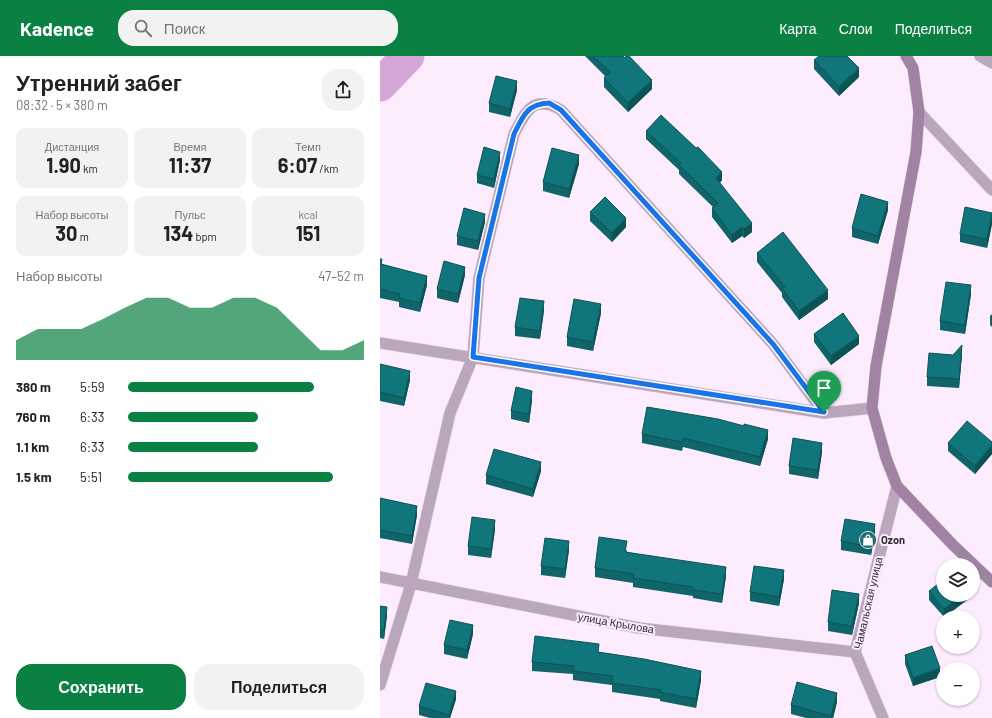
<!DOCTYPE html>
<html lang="ru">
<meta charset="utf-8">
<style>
:root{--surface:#fff;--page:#f2f2f2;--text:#222;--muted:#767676;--accent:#0b8043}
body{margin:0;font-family:Barlow,sans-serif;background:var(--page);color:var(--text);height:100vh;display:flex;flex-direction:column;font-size:15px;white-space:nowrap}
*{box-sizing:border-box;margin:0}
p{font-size:13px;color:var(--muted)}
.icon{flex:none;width:22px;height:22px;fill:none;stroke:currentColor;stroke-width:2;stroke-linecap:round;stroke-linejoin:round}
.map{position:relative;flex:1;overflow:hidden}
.details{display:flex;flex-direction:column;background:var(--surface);width:380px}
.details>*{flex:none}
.fabs{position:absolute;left:556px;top:502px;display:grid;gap:8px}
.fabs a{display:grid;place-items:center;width:44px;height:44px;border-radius:50%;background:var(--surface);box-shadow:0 1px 3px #0004;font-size:20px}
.pin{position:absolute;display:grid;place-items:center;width:34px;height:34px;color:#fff;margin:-41px -17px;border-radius:50% 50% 50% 0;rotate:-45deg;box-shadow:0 0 4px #0007}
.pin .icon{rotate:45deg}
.round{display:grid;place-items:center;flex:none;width:42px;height:42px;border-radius:16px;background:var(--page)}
.head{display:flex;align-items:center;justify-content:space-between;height:68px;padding:0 16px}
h1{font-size:22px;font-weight:700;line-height:30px}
.figures{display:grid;grid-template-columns:repeat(3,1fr);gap:6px;height:68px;padding:4px 16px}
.figures div{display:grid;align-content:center;border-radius:10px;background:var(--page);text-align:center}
.figures b{font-size:20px;font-weight:700}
.figures small{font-size:11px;font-weight:400}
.figures p{font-size:11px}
.chart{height:112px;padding:8px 16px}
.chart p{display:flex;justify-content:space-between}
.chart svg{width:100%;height:72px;margin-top:4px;fill:var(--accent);opacity:.7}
.primary-button{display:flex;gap:8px;margin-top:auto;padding:8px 16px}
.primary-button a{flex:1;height:46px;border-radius:16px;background:var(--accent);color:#fff;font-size:16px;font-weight:700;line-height:46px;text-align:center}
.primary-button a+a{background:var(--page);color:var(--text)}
ul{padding:0 16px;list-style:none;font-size:13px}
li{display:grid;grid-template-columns:64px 48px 1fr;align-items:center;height:30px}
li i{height:10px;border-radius:5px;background:var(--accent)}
header{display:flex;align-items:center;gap:24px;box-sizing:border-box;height:56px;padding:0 20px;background:var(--accent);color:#fff}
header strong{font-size:19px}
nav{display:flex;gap:22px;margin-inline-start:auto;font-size:14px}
.search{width:280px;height:36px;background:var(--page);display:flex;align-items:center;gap:10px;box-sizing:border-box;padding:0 14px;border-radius:16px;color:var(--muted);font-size:15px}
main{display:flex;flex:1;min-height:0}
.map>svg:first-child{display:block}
</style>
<header>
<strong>Kadence</strong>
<div class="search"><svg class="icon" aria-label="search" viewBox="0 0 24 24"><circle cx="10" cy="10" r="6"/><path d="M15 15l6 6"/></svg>Поиск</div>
<nav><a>Карта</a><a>Слои</a><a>Поделиться</a></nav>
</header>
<main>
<section class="details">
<div class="head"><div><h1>Утренний забег</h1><p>08:32 · 5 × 380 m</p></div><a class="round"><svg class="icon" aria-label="share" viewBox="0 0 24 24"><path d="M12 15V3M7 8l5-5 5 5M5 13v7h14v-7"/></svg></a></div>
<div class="figures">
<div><p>Дистанция</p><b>1.90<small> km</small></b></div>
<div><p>Время</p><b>11:37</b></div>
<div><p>Темп</p><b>6:07<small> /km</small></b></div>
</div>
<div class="figures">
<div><p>Набор высоты</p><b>30<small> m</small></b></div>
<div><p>Пульс</p><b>134<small> bpm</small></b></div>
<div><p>kcal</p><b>151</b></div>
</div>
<div class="chart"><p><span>Набор высоты</span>47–52 m</p>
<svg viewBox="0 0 160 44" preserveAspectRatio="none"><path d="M0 44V32L10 25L20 25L30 25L40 19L50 12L60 6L70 6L80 12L90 12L100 6L110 6L120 12L130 25L140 38L150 38L160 32V44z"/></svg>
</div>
<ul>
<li><b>380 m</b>5:59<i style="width:79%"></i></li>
<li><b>760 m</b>6:33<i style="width:55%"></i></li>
<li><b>1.1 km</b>6:33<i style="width:55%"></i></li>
<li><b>1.5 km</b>5:51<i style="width:87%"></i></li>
</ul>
<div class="primary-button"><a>Сохранить</a><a>Поделиться</a></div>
</section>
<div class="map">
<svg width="612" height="662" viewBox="0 0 612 662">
<rect width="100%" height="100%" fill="#fdebfe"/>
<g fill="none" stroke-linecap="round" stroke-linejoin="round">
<!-- river -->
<polyline stroke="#d5a7d8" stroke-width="33" points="0,29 28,0"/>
<!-- minor casing -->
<g stroke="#d9c9da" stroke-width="12">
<g id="minor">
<polyline points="600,0 612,7"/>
<polyline points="539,56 612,134"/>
<polyline points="0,287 444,357"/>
<polyline points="0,521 259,572 475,596"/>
<path d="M0 629 31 528 70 357 93 301 99 222 134 78C146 55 153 38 181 54L393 288 444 357 492 352"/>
<polyline points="503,662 475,596 517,430"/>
</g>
</g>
<!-- secondary casing -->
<g stroke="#d9c9da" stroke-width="12">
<polyline id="secondary" points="526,0 533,12 539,56 536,96 496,310 492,352 506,402 517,430 573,489 612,526"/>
</g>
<!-- minor -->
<use href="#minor" stroke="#bba7bd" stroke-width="11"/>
<!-- secondary -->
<use href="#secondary" stroke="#a083a2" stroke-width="11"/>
</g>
<!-- wall -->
<g fill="#0f656a">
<polygon points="205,0 243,0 272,33 248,56 224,31 224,22 225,20"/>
<polygon points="434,4 479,21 459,40 434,13"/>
<polygon points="137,34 130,61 109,56 109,47"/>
<polygon points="266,75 342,124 340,127 372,176 364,182 362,180 352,187 332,161 332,152 333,151 299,118 299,114 266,83"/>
<polygon points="120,104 114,132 97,127 97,119"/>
<polygon points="199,108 189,142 163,135 163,126"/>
<polygon points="508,154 498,188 472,181 472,172"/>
<polygon points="210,156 246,171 232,186 210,165"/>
<polygon points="612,157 612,168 607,192 580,186 580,178"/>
<polygon points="105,166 98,194 77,189 77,180"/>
<polygon points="377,197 448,243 419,264 402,241 402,237 377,206"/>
<polygon points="0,203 2,208 47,229 40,256 19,251 19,246 0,242"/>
<polygon points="85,219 78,247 57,242 57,233"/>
<polygon points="591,238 585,278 560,274 560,265"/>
<polygon points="164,254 160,283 135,280 135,271"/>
<polygon points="221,257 213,295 187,290 187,281"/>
<polygon points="612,258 612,271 610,269 610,260"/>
<polygon points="434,278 479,288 451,309 434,286"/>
<polygon points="582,298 579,332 547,330 547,321 573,299"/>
<polygon points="0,308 30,324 24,350 0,345"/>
<polygon points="152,344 149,367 131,363 131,355"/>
<polygon points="262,378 388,383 380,410 303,391 302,395 262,387"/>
<polygon points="612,386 612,398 595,418 568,395 568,387"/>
<polygon points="442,396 438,423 409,418 409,410"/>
<polygon points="161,415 153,441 106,428 106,419"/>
<polygon points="0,442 37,459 32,488 0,482"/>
<polygon points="115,473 111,502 88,499 88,490"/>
<polygon points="495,477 491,499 461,494 461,485"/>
<polygon points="189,494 185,522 161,519 161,510"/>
<polygon points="247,494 247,496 346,520 342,547 313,542 313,540 253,531 253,527 215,521 215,512"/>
<polygon points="404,523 399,550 370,545 370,536"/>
<polygon points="549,535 587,539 587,544 565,561 564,561 549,544"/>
<polygon points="479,547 472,579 448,575 448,566"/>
<polygon points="0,550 7,559 4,583 0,582"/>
<polygon points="93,578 87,603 64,598 64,589"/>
<polygon points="219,596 321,624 316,652 280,645 280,643 232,636 232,629 193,624 193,618 152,615 152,606"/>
<polygon points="525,599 560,621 533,630 525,608"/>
<polygon points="76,643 70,662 50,662 39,659 39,650"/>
<polygon points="457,646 453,662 426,662 411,658 411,649"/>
</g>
<!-- shaded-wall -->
<g fill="#0c5356">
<polygon points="479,12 479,21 459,40 459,31"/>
<polygon points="272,24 272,33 248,56 248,47"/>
<polygon points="137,25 137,34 130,61 130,53"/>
<polygon points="120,96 120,104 114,132 114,123"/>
<polygon points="199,99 199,108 189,142 189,133"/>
<polygon points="342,116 342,124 336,131 336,122"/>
<polygon points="508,146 508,154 498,188 498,180"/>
<polygon points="105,158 105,166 98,194 98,185"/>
<polygon points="612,159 612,168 607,192 607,183"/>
<polygon points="246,162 246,171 232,186 232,177"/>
<polygon points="372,167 372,176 364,182 364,173"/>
<polygon points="362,171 362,180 352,187 352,179"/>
<polygon points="85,211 85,219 78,247 78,238"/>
<polygon points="47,220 47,229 40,256 40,247"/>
<polygon points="591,229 591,238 585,278 585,269"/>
<polygon points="448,234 448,243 419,264 419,255"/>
<polygon points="164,245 164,254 160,283 160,275"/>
<polygon points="221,248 221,257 213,295 213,286"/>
<polygon points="479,280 479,288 451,309 451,300"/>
<polygon points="582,289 582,298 579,332 579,323"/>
<polygon points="30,315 30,324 24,350 24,342"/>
<polygon points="152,335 152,344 149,367 149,358"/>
<polygon points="388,374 388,383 380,410 380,401"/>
<polygon points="442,387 442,396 438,423 438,414"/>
<polygon points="612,389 612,398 595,418 595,410"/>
<polygon points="161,406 161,415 153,441 153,433"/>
<polygon points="37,450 37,459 32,488 32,480"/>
<polygon points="115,464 115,473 111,502 111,493"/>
<polygon points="495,468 495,477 491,499 491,491"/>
<polygon points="189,485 189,494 185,522 185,513"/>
<polygon points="346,511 346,520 342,547 342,538"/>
<polygon points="404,514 404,523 399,550 399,541"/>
<polygon points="479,538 479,547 472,579 472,570"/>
<polygon points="582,539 587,539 587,544 564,561 564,553"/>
<polygon points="7,551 7,559 4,583 4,574"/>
<polygon points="93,569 93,578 87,603 87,594"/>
<polygon points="560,612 560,621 533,630 533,622"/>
<polygon points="321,615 321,624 316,652 316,643"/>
<polygon points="76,635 76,643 70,662 69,662 69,659"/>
<polygon points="457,637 457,646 453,662 451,662 451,660"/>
</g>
<!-- building -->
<g fill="#11767b" stroke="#0c5356">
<polygon points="213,0 243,0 245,2 246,0 249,0 272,24 248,47 224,22 230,16"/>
<polygon points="439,0 467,0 479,12 459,31 434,4"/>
<polygon points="116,20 137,25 130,53 109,47"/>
<polygon points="281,59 316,92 318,91 342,116 336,122 372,167 364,173 362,171 352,179 332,152 338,147 299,109 301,107 266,75"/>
<polygon points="104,91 120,96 114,123 97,119"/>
<polygon points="172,92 199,99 189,133 163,126"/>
<polygon points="481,138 508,146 498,180 472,172"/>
<polygon points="225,141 246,162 232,177 210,156"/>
<polygon points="585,151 612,157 607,183 580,178"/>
<polygon points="84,152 105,158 98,185 77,180"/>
<polygon points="403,176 448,234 419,255 402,232 405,231 377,197"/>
<polygon points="0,203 2,203 1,208 47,220 40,247 19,242 20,238 0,233"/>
<polygon points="64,205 85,211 78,238 57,233"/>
<polygon points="566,226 591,229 585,269 560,265"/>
<polygon points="140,242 164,245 160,275 135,271"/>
<polygon points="194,243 221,248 213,286 187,281"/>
<polygon points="463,257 479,280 451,300 434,278"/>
<polygon points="582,289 579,323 547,321 549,297 573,299"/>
<polygon points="0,308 30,315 24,342 0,336"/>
<polygon points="136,331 152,335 149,358 131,355"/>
<polygon points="267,351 338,363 364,370 364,368 388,374 380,401 303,382 302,386 262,378"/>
<polygon points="587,365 612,386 612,389 595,410 568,387"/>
<polygon points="413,382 442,387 438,414 409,410"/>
<polygon points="114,393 161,406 153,433 106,419"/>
<polygon points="0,442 37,450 32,480 0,474"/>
<polygon points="92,461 115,464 111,493 88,490"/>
<polygon points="465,463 495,468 491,491 461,485"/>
<polygon points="219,481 247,485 245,496 346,511 342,538 313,534 313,531 253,522 254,518 215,512"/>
<polygon points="165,482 189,485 185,513 161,510"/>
<polygon points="374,510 404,514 399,541 370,536"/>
<polygon points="563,524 563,539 582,539 564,553 549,535"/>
<polygon points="452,534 479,538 472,570 448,566"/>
<polygon points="0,550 7,551 4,574 0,574"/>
<polygon points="70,564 93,569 87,594 64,589"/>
<polygon points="155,580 219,588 218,596 264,603 321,615 316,643 280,636 281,634 232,627 233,620 193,615 194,610 152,606"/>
<polygon points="552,590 560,612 533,622 525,599"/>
<polygon points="417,626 457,637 451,660 411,649"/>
<polygon points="46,627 76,635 69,659 39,650"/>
</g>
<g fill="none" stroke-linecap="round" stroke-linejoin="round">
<!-- route casing -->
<g stroke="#fff" stroke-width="8">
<path id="route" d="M169 47 181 54 393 288 444 356 93 301 99 222 134 78C143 60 147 48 169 47Z"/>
</g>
<!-- route -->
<use href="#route" stroke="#1a73e8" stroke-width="5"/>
</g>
<!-- icons -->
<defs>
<g id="shop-disc" transform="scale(0.9)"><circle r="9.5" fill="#206c70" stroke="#fdebfe"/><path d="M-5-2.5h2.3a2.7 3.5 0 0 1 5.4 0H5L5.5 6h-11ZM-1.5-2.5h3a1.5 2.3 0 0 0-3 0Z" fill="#fff"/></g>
</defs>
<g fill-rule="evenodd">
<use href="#shop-disc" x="488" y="484"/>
</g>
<g text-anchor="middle" stroke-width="4" stroke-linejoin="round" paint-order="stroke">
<!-- poi labels -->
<g font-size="11" font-weight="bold" fill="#372f37" stroke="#fdebfe" text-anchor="start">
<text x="501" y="488">Ozon</text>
</g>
<!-- street labels -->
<g font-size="11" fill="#372f37" stroke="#fdebfe">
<text transform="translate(488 547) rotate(-77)" y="4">Чамальская улица</text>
<text transform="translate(236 567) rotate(10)" y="4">улица Крылова</text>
</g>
</g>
</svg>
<div class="fabs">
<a><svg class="icon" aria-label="layers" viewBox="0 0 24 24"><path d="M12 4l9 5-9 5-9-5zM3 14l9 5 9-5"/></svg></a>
<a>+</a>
<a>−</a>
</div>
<div class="pin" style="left:444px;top:356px;background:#1e9e55"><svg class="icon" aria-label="arrive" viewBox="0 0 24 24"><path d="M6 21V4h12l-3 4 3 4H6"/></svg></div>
</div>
</main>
